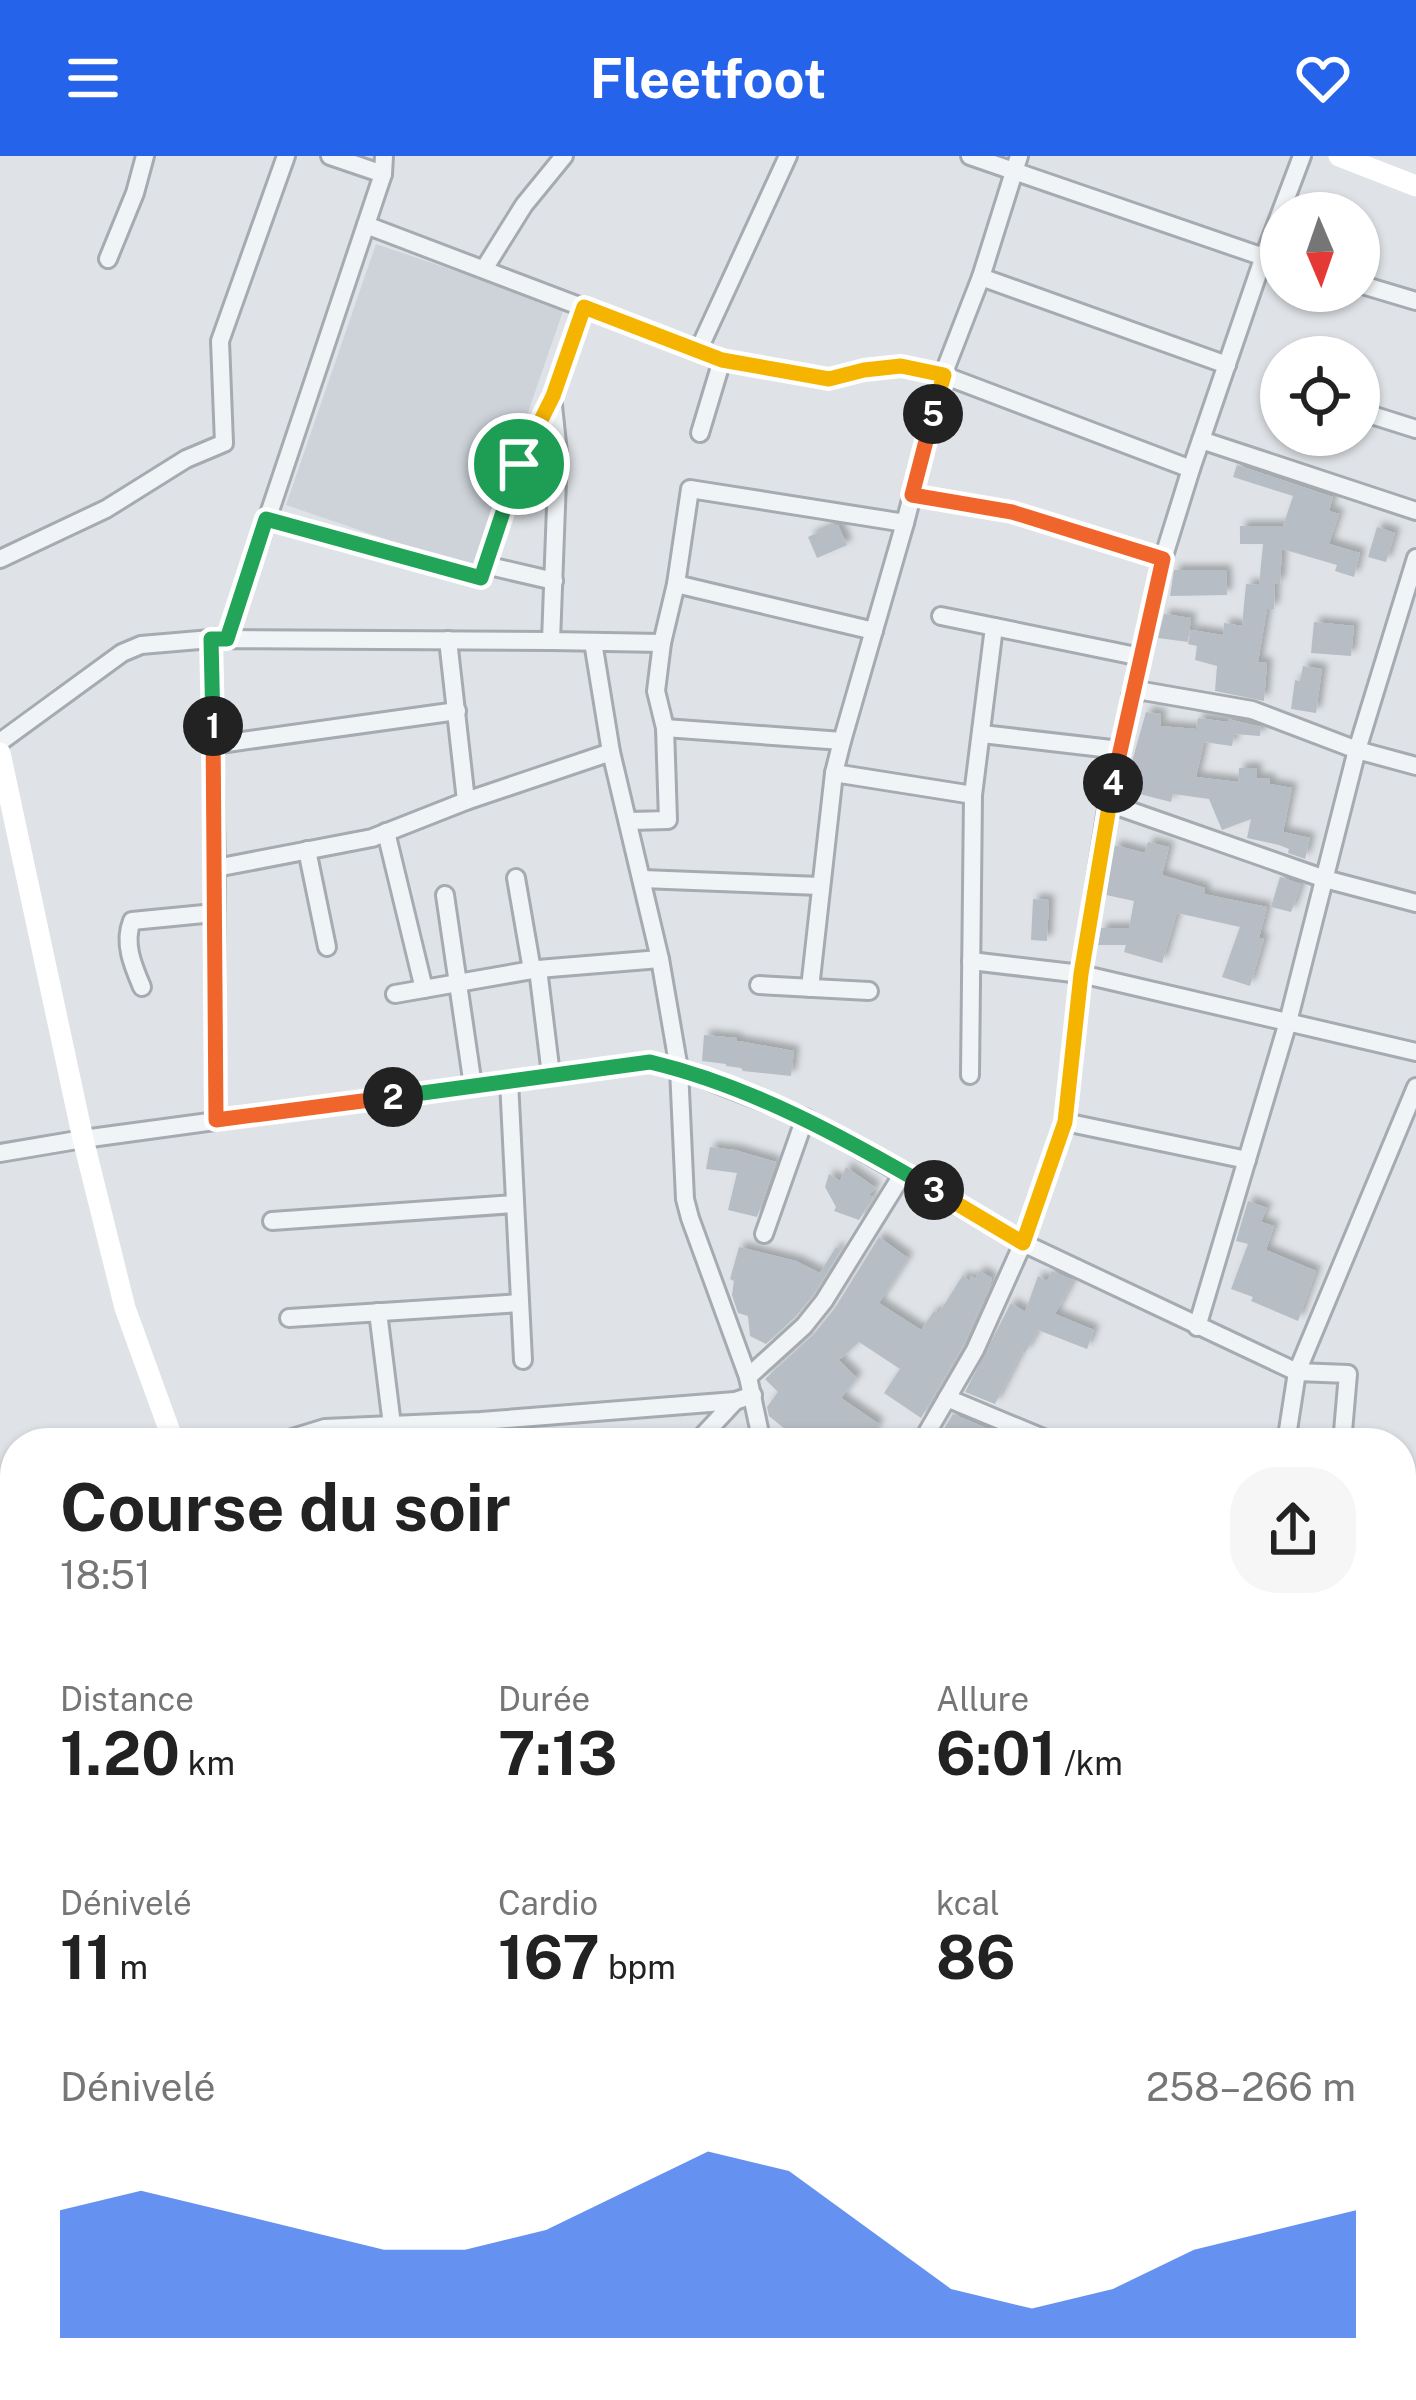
<!DOCTYPE html>
<html lang="fr">
<meta charset="utf-8">
<style>
:root{--surface:#fff;--page:#f6f6f6;--text:#222;--muted:#767676;--accent:#2563eb}
body{margin:0;font-family:"Public Sans",sans-serif;background:var(--page);color:var(--text);height:100vh;display:flex;flex-direction:column;font-size:45px;white-space:nowrap}
*{box-sizing:border-box;margin:0}
p{font-size:39px;color:var(--muted)}
.icon{flex:none;width:66px;height:66px;fill:none;stroke:currentColor;stroke-width:2;stroke-linecap:round;stroke-linejoin:round}
.map{position:relative;flex:1;overflow:hidden}
.panel{position:absolute;left:0px;top:1272px;width:1416px;height:972px;display:flex;flex-direction:column;background:var(--surface);border-radius:48px 48px 0 0;box-shadow:0 3px 9px #0004}
.panel>*{flex:none}
.needle{width:78px;rotate:178deg}
.fabs{position:absolute;left:1260px;top:36px;display:grid;gap:24px}
.fabs a{display:grid;place-items:center;width:120px;height:120px;border-radius:50%;background:var(--surface);box-shadow:0 3px 9px #0004;font-size:60px}
.pin{position:absolute;display:grid;place-items:center;width:102px;height:102px;color:#fff;margin:-51px;border:6px solid #fff;border-radius:50%;box-shadow:0 3px 12px #0007}
.km{position:absolute;width:60px;height:60px;margin:-30px;border-radius:50%;background:#222;color:#fff;font-size:33px;line-height:60px;text-align:center}
.round{display:grid;place-items:center;flex:none;width:126px;height:126px;border-radius:48px;background:var(--page)}
.summary{display:flex;align-items:center;justify-content:space-between;height:204px;padding:0 60px}
h1{font-size:66px;font-weight:700;line-height:90px}
.stats{display:grid;grid-template-columns:repeat(3,1fr);gap:18px;height:204px;padding:12px 60px}
.stats div{display:grid;align-content:center}
.stats b{font-size:60px;font-weight:700}
.stats small{font-size:33px;font-weight:400}
.stats p{font-size:33px}
.chart{height:336px;padding:24px 60px}
.chart p{display:flex;justify-content:space-between}
.chart svg{width:100%;height:216px;margin-top:12px;fill:var(--accent);opacity:.7}
header{display:flex;justify-content:space-between;align-items:center;height:156px;padding:0 60px;background:var(--accent);color:#fff;font-size:54px;font-weight:700}
.map>svg:first-child{display:block}
</style>
<header><svg class="icon" aria-label="menu" viewBox="0 0 24 24"><path d="M4 6h16M4 12h16M4 18h16"/></svg>Fleetfoot<svg class="icon" aria-label="heart" viewBox="0 0 24 24"><path d="M12 20l-8-8c-3-5 5-10 8-4 3-6 11-1 8 4z"/></svg></header>
<div class="map">
<svg width="1416" height="2244" viewBox="0 0 1416 2244">
<defs>
<filter id="shadow"><feDropShadow dx="5.5" dy="-5.5" stdDeviation="3" flood-color="#0004"/></filter>
</defs>
<rect width="100%" height="100%" fill="#dfe3e7"/>
<!-- built -->
<polygon fill="#cdd3d9" points="376,88 564,152 474,413 286,349"/>
<!-- building -->
<g fill="#b7bdc4" filter="url(#shadow)">
<polygon points="1237,309 1333,341 1329,355 1339,358 1329,388 1360,397 1354,421 1335,415 1337,409 1282,393 1280,428 1275,427 1274,453 1267,453 1258,506 1267,507 1264,545 1215,535 1217,510 1195,504 1197,490 1188,488 1191,474 1223,479 1224,467 1242,470 1246,428 1259,429 1263,388 1240,388 1240,370 1283,370 1293,340 1233,321"/>
<polygon points="835,369 838,369 847,389 817,402 808,381"/>
<polygon points="1377,371 1395,377 1386,406 1368,401"/>
<polygon points="1174,414 1226,414 1227,439 1170,440"/>
<polygon points="1164,458 1191,462 1188,486 1158,482"/>
<polygon points="1314,466 1354,470 1351,500 1311,497"/>
<polygon points="1303,510 1322,513 1316,557 1291,553 1295,524 1300,525"/>
<polygon points="1146,556 1161,558 1160,570 1196,573 1198,562 1228,566 1228,563 1261,571 1260,580 1234,578 1232,590 1204,586 1196,621 1238,626 1239,612 1257,612 1256,622 1270,623 1270,628 1292,632 1283,676 1310,682 1305,703 1288,697 1289,693 1279,689 1247,682 1251,663 1222,674 1209,643 1173,638 1171,646 1124,634"/>
<polygon points="1148,686 1169,691 1162,719 1205,732 1204,738 1267,751 1259,782 1264,783 1250,830 1222,821 1240,771 1177,757 1162,807 1124,796 1126,789 1098,789 1101,772 1129,772 1134,745 1106,739 1114,689 1145,697"/>
<polygon points="1280,721 1301,728 1291,756 1271,751"/>
<polygon points="1033,743 1049,744 1047,785 1031,784"/>
<polygon points="704,879 736,882 737,885 744,886 794,895 791,920 743,915 741,912 726,910 726,908 702,905"/>
<polygon points="710,991 735,994 776,1006 757,1061 728,1054 737,1017 706,1013"/>
<polygon points="846,1011 876,1032 869,1039 873,1041 859,1064 834,1055 836,1051 825,1031 829,1018 840,1025"/>
<polygon points="1248,1045 1267,1052 1261,1066 1274,1070 1266,1094 1316,1115 1298,1165 1251,1145 1253,1141 1231,1133 1248,1088 1236,1085"/>
<polygon points="879,1081 908,1102 879,1147 921,1174 934,1155 939,1157 963,1119 969,1125 971,1120 975,1123 979,1115 992,1122 989,1132 964,1188 921,1262 884,1237 900,1213 859,1186 839,1204 857,1222 841,1242 879,1268 867,1287 802,1287 769,1260 767,1251 778,1236 765,1223 814,1178 835,1152"/>
<polygon points="739,1091 796,1105 820,1117 836,1091 841,1094 814,1138 795,1161 766,1188 750,1180 748,1160 738,1157 732,1139 734,1125 730,1123"/>
<polygon points="1052,1115 1073,1124 1055,1158 1094,1174 1087,1193 1038,1174 1025,1197 1022,1195 995,1248 965,1236 1011,1147 1025,1156 1038,1120 1047,1125"/>
<polygon points="953,1258 991,1274 985,1287 941,1287 945,1278 942,1276"/>
</g>
<g fill="none" stroke-linecap="round" stroke-linejoin="round">
<!-- street casing -->
<g stroke="#a5abb1" stroke-width="22">
<g id="street">
<polyline points="330,0 383,18"/>
<polyline points="970,0 1281,107"/>
<polyline points="366,69 666,183 699,193 722,204 829,223 864,214 901,210 943,219 1191,313"/>
<polyline points="108,103 135,37 145,0"/>
<polyline points="484,113 524,49 564,0"/>
<polyline points="981,121 1227,209"/>
<polyline points="1359,128 1416,145"/>
<polyline points="584,151 552,240 558,297 551,485 662,487"/>
<polyline points="699,193 788,0"/>
<polyline points="1359,255 1416,273"/>
<polyline points="700,277 722,204"/>
<polyline points="1201,284 1416,355"/>
<polyline points="912,339 1011,356 1163,403"/>
<polyline points="266,363 481,422 519,308 552,241"/>
<polyline points="0,403 106,353 186,303 224,287 220,185 286,0"/>
<polyline points="485,409 554,425"/>
<polyline points="676,428 874,475"/>
<polyline points="941,460 1141,501"/>
<polyline points="211,483 216,712 216,964"/>
<polyline points="227,483 383,18 384,0"/>
<polyline points="448,484 466,645"/>
<polyline points="593,486 611,596 660,803 679,913 685,1043 690,1062 748,1221 762,1287"/>
<polyline points="1131,540 1143,535 1252,554 1357,594 1416,610"/>
<polyline points="665,572 842,585"/>
<polyline points="982,578 1120,594"/>
<polyline points="0,586 122,497 141,489 211,483 551,485"/>
<polyline points="213,589 457,555"/>
<polyline points="834,617 973,639"/>
<polyline points="1108,647 1325,723 1416,747"/>
<polyline points="629,665 668,664 665,572 656,535 662,487 676,428 690,333 905,367"/>
<polyline points="386,676 424,833"/>
<polyline points="307,694 327,791"/>
<polyline points="216,712 372,682 466,645 611,596"/>
<polyline points="516,722 532,814"/>
<polyline points="642,723 820,730"/>
<polyline points="445,739 473,930"/>
<polyline points="971,805 1081,818 1416,896"/>
<polyline points="538,813 551,919"/>
<polyline points="759,829 869,835"/>
<path d="M142 831C133 810 123 787 132 765L214 757"/>
<polyline points="810,832 834,617 842,585 905,367 943,219 981,121 1019,0"/>
<polyline points="395,838 538,813 660,803"/>
<polyline points="970,919 973,639 994,471"/>
<polyline points="509,925 523,1204"/>
<polyline points="1065,966 1247,1004"/>
<polyline points="0,997 83,983 650,906 679,913 805,962 1023,1087 1297,1216 1348,1218 1342,1287"/>
<polyline points="272,1065 515,1048"/>
<polyline points="764,1078 805,962"/>
<polyline points="378,1156 392,1269"/>
<polyline points="289,1162 520,1147"/>
<polyline points="1197,1171 1288,866 1357,594 1416,402"/>
<polyline points="748,1221 804,1170 824,1145 904,1016"/>
<polyline points="947,1242 1055,1287"/>
<polyline points="276,1287 325,1272 481,1265 735,1245 753,1239"/>
<polyline points="696,1287 735,1245"/>
<polyline points="921,1287 975,1194 1023,1087 1065,966 1081,818 1108,647 1163,403 1191,313 1263,103 1302,0"/>
<polyline points="1286,1287 1297,1216 1416,931"/>
<polyline points="1401,1448 1416,1447"/>
<polyline points="1401,1514 1416,1513"/>
<polyline points="1401,1626 1416,1623"/>
<polyline points="1401,1777 1416,1781"/>
<polyline points="1401,1905 1416,1910"/>
<polyline points="1401,2064 1416,2067"/>
<polyline points="0,2163 15,2155"/>
<polyline points="1363,2229 1382,2244"/>
<polyline points="764,2244 778,2229"/>
<polyline points="955,2244 957,2229"/>
<polyline points="1054,2244 1055,2229"/>
<polyline points="1159,2244 1159,2229"/>
<polyline points="1263,2244 1264,2229"/>
</g>
</g>
<!-- street -->
<use href="#street" stroke="#f1f4f6" stroke-width="16"/>
<!-- secondary -->
<g stroke="#fff" stroke-width="21">
<polyline points="1339,0 1416,30"/>
<polyline points="0,597 83,983 125,1152 174,1287"/>
<polyline points="716,2229 727,2244"/>
</g>
</g>
<g fill="none" stroke-linecap="round" stroke-linejoin="round">
<!-- split-1 casing -->
<g stroke="#fff" stroke-width="24">
<polyline id="split-1" points="213,570 211,483 227,483 266,363 481,422 519,308"/>
</g>
<!-- split-2 casing -->
<g stroke="#fff" stroke-width="24">
<polyline id="split-2" points="213,570 216,964 393,941"/>
</g>
<!-- split-3 casing -->
<g stroke="#fff" stroke-width="24">
<path id="split-3" d="M393 941 650 906C751 930 845 982 934 1034"/>
</g>
<!-- split-4 casing -->
<g stroke="#fff" stroke-width="24">
<polyline id="split-4" points="934,1034 1023,1087 1065,966 1081,818 1113,627"/>
</g>
<!-- split-5 casing -->
<g stroke="#fff" stroke-width="24">
<polyline id="split-5" points="933,258 912,339 1012,356 1163,403 1113,627"/>
</g>
<!-- split-6 casing -->
<g stroke="#fff" stroke-width="24">
<polyline id="split-6" points="519,308 553,240 584,151 722,204 829,223 864,214 901,210 944,219 933,258"/>
</g>
<!-- split-1 -->
<use href="#split-1" stroke="#22a559" stroke-width="15"/>
<!-- split-2 -->
<use href="#split-2" stroke="#f0652b" stroke-width="15"/>
<!-- split-3 -->
<use href="#split-3" stroke="#22a559" stroke-width="15"/>
<!-- split-4 -->
<use href="#split-4" stroke="#f5b400" stroke-width="15"/>
<!-- split-5 -->
<use href="#split-5" stroke="#f0652b" stroke-width="15"/>
<!-- split-6 -->
<use href="#split-6" stroke="#f5b400" stroke-width="15"/>
</g>
</svg>
<div class="fabs">
<a><svg class="needle" viewBox="-14 -14 28 28"><path d="M0-13l5 13h-10z" fill="#e53935"/><path d="M0 13l5-13h-10z" fill="#767676"/></svg></a>
<a><svg class="icon" aria-label="locate" viewBox="0 0 24 24"><circle cx="12" cy="12" r="6"/><path d="M12 2v4M12 18v4M2 12h4M18 12h4"/></svg></a>
</div>
<div class="pin" style="left:519px;top:308px;background:#1e9e55"><svg class="icon" aria-label="arrive" viewBox="0 0 24 24"><path d="M6 21V4h12l-3 4 3 4H6"/></svg></div>
<b class="km" style="left:213px;top:570px">1</b>
<b class="km" style="left:393px;top:941px">2</b>
<b class="km" style="left:934px;top:1034px">3</b>
<b class="km" style="left:1113px;top:627px">4</b>
<b class="km" style="left:933px;top:258px">5</b>
<section class="panel">
<div class="summary"><div><h1>Course du soir</h1><p>18:51</p></div><a class="round"><svg class="icon" aria-label="share" viewBox="0 0 24 24"><path d="M12 15V3M7 8l5-5 5 5M5 13v7h14v-7"/></svg></a></div>
<div class="stats">
<div><p>Distance</p><b>1.20<small> km</small></b></div>
<div><p>Durée</p><b>7:13</b></div>
<div><p>Allure</p><b>6:01<small> /km</small></b></div>
</div>
<div class="stats">
<div><p>Dénivelé</p><b>11<small> m</small></b></div>
<div><p>Cardio</p><b>167<small> bpm</small></b></div>
<div><p>kcal</p><b>86</b></div>
</div>
<div class="chart"><p><span>Dénivelé</span>258–266 m</p>
<svg viewBox="0 0 160 44" preserveAspectRatio="none"><path d="M0 44V18L10 14L20 18L30 22L40 26L50 26L60 22L70 14L80 6L90 10L100 22L110 34L120 38L130 34L140 26L150 22L160 18V44z"/></svg>
</div>
</section>
</div>
